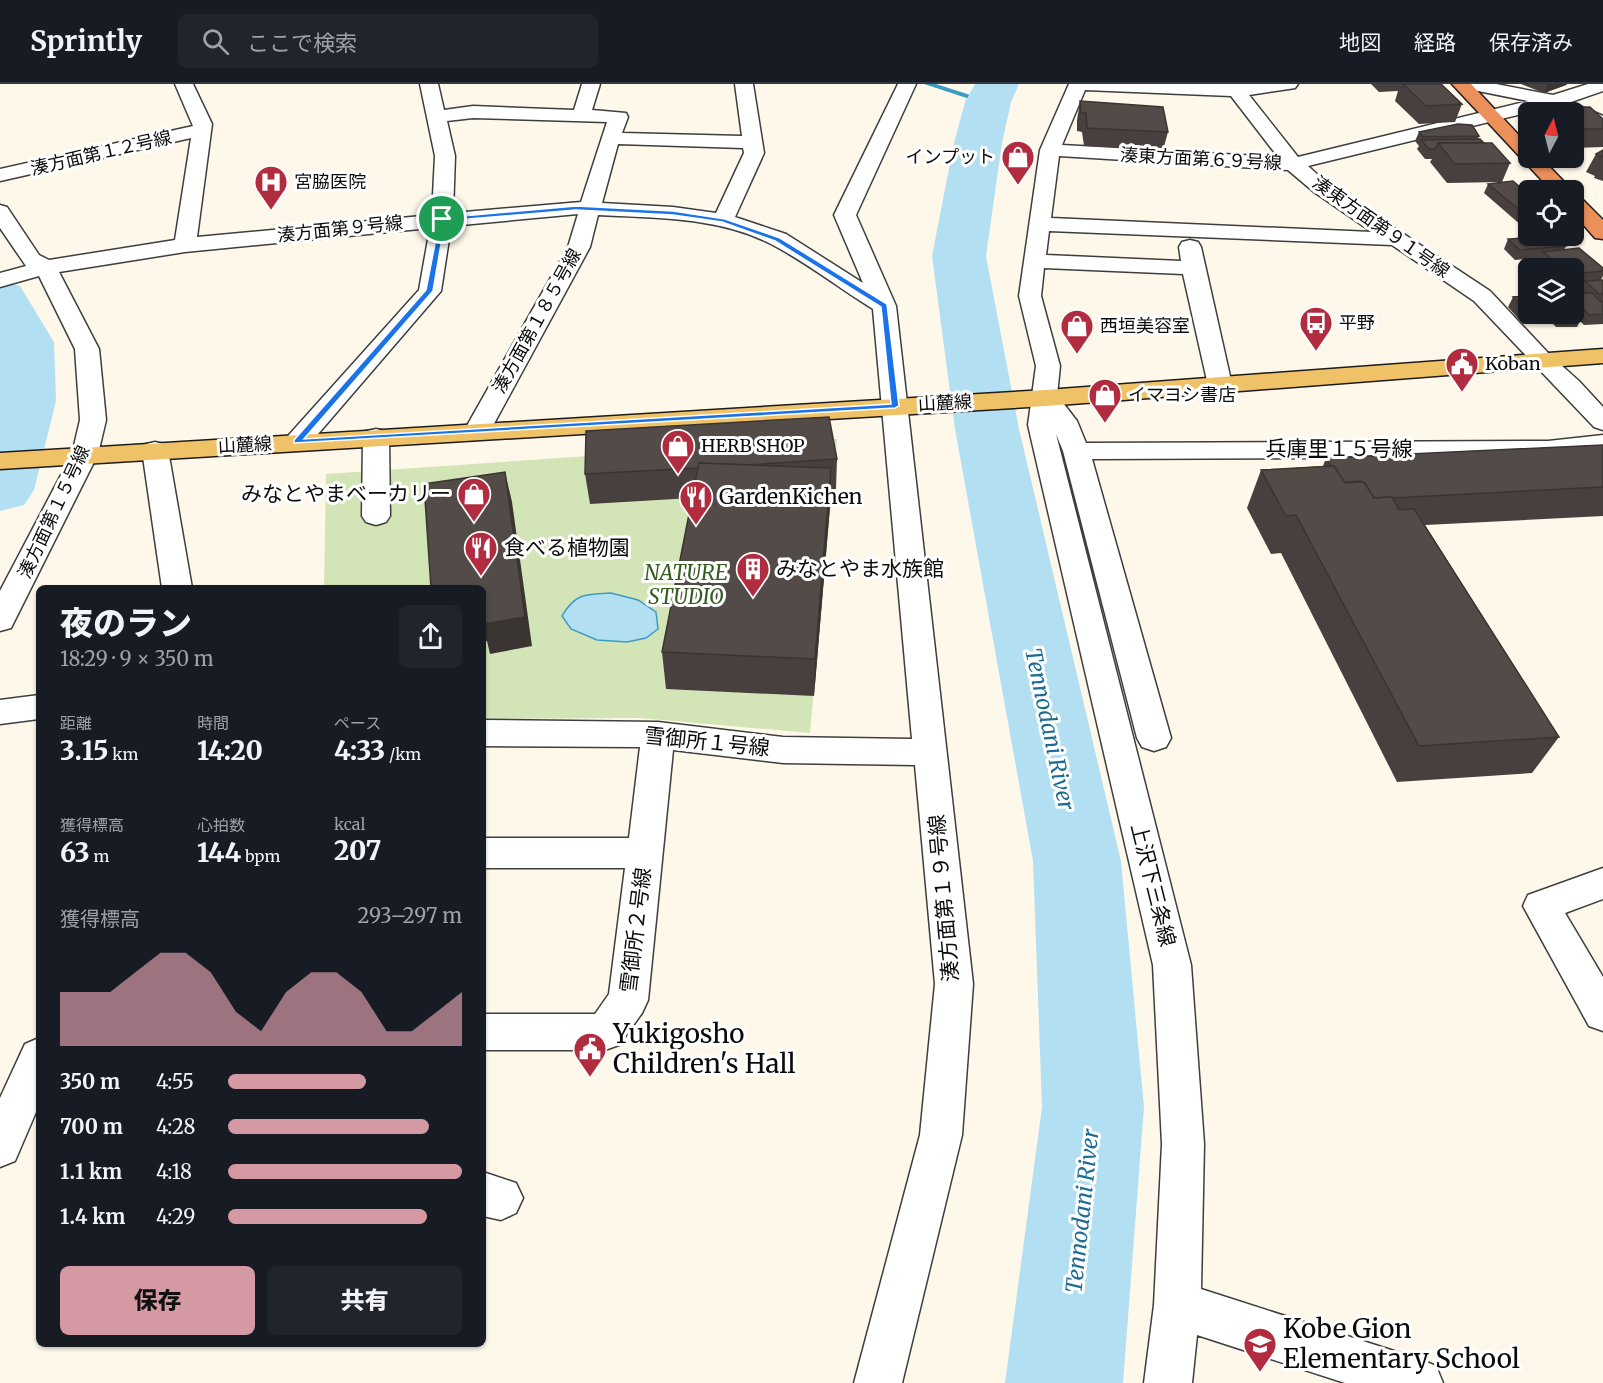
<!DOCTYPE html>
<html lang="ja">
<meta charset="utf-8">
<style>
:root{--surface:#171b24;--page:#20242c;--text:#f1f3f6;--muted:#9ea1a6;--line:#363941;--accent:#d599a4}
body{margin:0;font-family:Merriweather,"Noto Sans JP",serif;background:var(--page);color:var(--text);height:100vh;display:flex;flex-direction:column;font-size:22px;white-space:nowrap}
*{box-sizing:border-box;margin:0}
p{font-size:20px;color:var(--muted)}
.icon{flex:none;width:33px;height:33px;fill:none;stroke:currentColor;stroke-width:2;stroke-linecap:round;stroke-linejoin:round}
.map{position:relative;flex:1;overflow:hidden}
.sheet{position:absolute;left:36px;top:501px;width:450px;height:762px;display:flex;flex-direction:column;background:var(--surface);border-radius:9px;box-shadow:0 2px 4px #0004}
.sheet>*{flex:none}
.needle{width:39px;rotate:7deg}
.buttons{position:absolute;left:1518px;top:18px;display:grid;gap:12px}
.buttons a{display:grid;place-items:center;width:66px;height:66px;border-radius:9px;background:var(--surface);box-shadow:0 2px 4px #0004;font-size:30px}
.pin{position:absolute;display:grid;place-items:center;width:51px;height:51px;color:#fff;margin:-26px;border:3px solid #fff;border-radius:50%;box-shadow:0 2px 6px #0007}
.round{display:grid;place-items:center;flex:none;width:63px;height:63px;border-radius:9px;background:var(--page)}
.summary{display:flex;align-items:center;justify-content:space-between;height:102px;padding:0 24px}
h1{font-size:33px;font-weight:800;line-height:45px}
.stats{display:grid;grid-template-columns:repeat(3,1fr);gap:9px;height:102px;padding:6px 24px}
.stats div{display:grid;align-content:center}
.stats b{font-size:26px;font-weight:800}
.stats small{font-size:16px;font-weight:400}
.stats p{font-size:16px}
.chart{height:168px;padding:12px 24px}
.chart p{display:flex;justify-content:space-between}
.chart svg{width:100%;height:108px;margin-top:6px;fill:var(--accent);opacity:.7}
.primary-button{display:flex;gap:12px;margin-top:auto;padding:12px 24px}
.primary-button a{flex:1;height:69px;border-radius:9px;background:var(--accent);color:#111;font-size:24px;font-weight:800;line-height:69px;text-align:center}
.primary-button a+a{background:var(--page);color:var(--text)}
ul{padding:0 24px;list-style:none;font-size:20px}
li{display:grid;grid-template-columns:96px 72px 1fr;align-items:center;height:45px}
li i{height:15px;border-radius:8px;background:var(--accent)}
header{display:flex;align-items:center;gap:36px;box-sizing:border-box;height:84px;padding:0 30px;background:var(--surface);border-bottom:2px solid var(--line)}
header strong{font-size:28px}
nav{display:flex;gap:33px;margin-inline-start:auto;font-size:21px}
.search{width:420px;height:54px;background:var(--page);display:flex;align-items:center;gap:15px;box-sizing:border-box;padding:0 21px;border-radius:9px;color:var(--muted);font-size:22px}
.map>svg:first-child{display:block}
</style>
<header>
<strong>Sprintly</strong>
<div class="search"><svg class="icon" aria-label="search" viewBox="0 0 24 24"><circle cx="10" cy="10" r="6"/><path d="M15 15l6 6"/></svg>ここで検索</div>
<nav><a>地図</a><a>経路</a><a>保存済み</a></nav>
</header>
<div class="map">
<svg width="1603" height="1299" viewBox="0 0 1603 1299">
<rect width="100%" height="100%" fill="#fef8ea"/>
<!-- green -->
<polygon fill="#d3e5b7" points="837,355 810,649 640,634 483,635 483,504 324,504 326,390"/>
<!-- water -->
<path fill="#b2e0f2" stroke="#3e9cc4" stroke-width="1.5" d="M611 509 638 516 656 528 658 545 646 554 627 558 597 556 571 545 562 532C575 509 587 510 611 509Z"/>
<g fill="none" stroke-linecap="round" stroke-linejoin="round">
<!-- stream -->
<polygon fill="#3e9cc4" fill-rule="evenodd" points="924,0 936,0 992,18 985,20"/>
<!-- river -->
<g fill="#b2e0f2" fill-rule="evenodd">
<polygon points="975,0 1019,0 1011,18 1002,59 986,172 1019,345 1121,777 1144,1023 1123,1299 1005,1299 1042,1023 1033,777 955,345 932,172 954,59 965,18"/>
<polygon points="0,197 20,202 54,258 56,317 34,406 24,421 0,427"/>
</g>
<!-- minor casing -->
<g stroke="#3e3e3e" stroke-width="3">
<g id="minor">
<path d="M175 0H193L212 40 197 153 432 131 435 72 420 0H438L444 26 473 22 574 26 582 0H600L592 26 626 29 628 33 622 49 742 52 735 0H753L764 69 735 133 786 150 863 199 834 131 898 0H916L856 131 896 222 973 900 962 1051 902 1299H854L920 1051 935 900 915 681 783 679 673 666 648 916 642 929 619 961 605 966H483V930H595L609 910 625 784H483V754H629L640 663 483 662V636L658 638 783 653 912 655 873 225C839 204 806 178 771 160 719 133 656 134 598 131L590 163 490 347 486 353 477 355 468 353 464 347 568 163 578 130 451 142 441 207 306 364 297 366 288 364 284 358 288 352 419 206 430 144 185 168 59 188 99 265 106 336 98 370 11 544 0 547V507L72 370 80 336 75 265 39 192 0 203V189L26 182 0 144V121L7 123 39 171 49 176 175 156 191 54 0 97V85L193 42ZM473 34 607 38 581 118 453 129 455 72 447 37ZM618 60 743 64 744 69 716 129 673 123 602 119Z"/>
<path d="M1069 0H1298L1295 4 1289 5 1249 11 1298 73 1528 17 1463 4 1460 0H1496L1553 11 1588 0H1603V7L1571 18 1603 32V45L1574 33V28H1564L1551 23 1308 82 1328 100 1490 207 1550 271 1579 297 1603 323V346L1594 343 1474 217 1392 161 1049 147 1046 171 1181 177 1179 163 1182 158 1190 156 1198 158 1201 163 1232 301 1229 306 1220 308 1211 306 1208 301 1183 190 1044 184 1041 212 1060 282 1057 311 1077 337 1086 359 1548 357 1603 351V367L1548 373 1092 375 1171 654 1166 663 1154 667 1142 663 1137 654 1063 367 1056 350 1191 881 1204 1060 1201 1205 1419 1275 1436 1282 1443 1299H1345L1197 1251 1192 1299H1144L1154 1221 1162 1060 1153 881 1028 341 1036 282 1019 212 1040 66ZM1085 6 1231 12 1278 73 1062 61ZM1059 72 1288 86 1314 108 1372 148 1051 134Z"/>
<polygon points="376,345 385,347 389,353 390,432 386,438 376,441 366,438 362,432 363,353 367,347"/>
<polygon points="155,358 164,360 168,366 192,504 162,504 142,366 146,360"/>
<polygon points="39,611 39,635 0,640 0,616"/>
<polygon points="1603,784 1603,815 1565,829 1603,893 1603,947 1589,942 1523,822 1528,811"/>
<polygon points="39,954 39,1021 15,1077 0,1083 0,1014 25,960"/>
<polygon points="483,1088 516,1099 523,1114 516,1129 501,1136 483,1132"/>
</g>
</g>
<!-- major casing -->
<g stroke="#1c1c1c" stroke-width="3">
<polygon id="major" points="1603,265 1603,279 1046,322 0,385 0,369 1046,306"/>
</g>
<!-- highway casing -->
<g stroke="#1c1c1c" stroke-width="3">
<g id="highway">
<polygon points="1452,0 1471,0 1528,61 1528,74 1541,74 1572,106 1551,106"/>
<polygon points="1574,112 1581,114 1603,136 1603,155 1595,154 1574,130"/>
</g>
</g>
<!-- minor -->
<use href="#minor" fill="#fff" fill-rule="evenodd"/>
<!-- major -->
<use href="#major" fill="#f0c268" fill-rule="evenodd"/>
<!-- highway -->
<use href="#highway" fill="#eb8f5b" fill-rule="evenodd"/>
</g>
<!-- wall -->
<g fill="#47403e">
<polygon points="1371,0 1441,0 1462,20 1455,38 1419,40 1395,17 1398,7 1379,8"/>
<polygon points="1521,0 1567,0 1566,1 1544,9"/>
<polygon points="1080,17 1168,48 1163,66 1084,62 1082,48 1077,47 1077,36"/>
<polygon points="1534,21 1554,24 1603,35 1603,63 1574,64 1574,28 1530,28"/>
<polygon points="1419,48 1479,52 1478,55 1510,79 1502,98 1447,99 1430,78 1432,75 1425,75 1417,65 1419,62 1415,57"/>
<polygon points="1603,66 1603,97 1594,94 1595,92 1586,88 1596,70"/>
<polygon points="1488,100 1528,110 1528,141 1522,142 1484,109"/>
<polygon points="1508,155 1566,162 1564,166 1603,184 1603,192 1601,196 1603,196 1603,240 1584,241 1580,237 1577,243 1556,243 1552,239 1523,240 1508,223 1513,213 1528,230 1574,230 1574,210 1582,209 1580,207 1584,199 1574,200 1574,184 1546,184 1538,178 1540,174 1515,176 1504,165"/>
<polygon points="1603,361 1603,432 1425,441 1559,653 1532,689 1397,698 1281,469 1271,470 1247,424 1261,386 1323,382 1326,374"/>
<polygon points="837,375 836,405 830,406 830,422 814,612 666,605 662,568 692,414 590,420 585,390"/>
</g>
<!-- shaded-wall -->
<g fill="#3a3432">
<polygon points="1548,0 1567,0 1566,1 1544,9"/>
<polygon points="831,384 830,422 814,612 815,575"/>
<polygon points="505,388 512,418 532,562 490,570 487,557 483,558 483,537"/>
</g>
<!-- building -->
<g fill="#534b48" stroke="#3a3432" stroke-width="1.5">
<polygon points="1403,0 1441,0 1462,20 1426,22"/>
<polygon points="1080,17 1163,23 1168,48 1087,44 1086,29 1081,29"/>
<polygon points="1534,21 1549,21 1554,24 1550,24 1547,28 1541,28"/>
<polygon points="1590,23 1603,35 1603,45 1574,45 1574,28 1554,28 1550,24"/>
<polygon points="1458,40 1472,41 1479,52 1423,53 1419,48"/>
<polygon points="1480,55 1484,59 1438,59 1435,65 1429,65 1421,56"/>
<polygon points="1438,59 1492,59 1510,79 1455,80"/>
<polygon points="1603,66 1603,73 1596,70"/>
<polygon points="1513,97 1528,110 1528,132 1527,132 1488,100"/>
<polygon points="1548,152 1555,152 1566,162 1520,166 1508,155"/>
<polygon points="1579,164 1603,184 1603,187 1574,190 1574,184 1562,184 1543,168"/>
<polygon points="1603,196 1603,210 1599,210 1585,197"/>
<polygon points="1592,209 1601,218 1603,218 1603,230 1589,231 1574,215 1574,210"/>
<polygon points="1528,212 1528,230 1542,230 1528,230 1513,213"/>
<polygon points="1574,222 1583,232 1562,233 1558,230 1574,230"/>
<polygon points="829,333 837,375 748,381 699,379 698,384 585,390 586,347"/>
<polygon points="1603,361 1603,403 1392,414 1392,413 1374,414 1364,398 1362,399 1361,397 1344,398 1334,382 1331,382 1326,374"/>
<polygon points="699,379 831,384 815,575 662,568"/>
<polygon points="1334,382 1345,399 1364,398 1374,414 1392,413 1399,426 1414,425 1559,653 1419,662 1296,431 1286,432 1261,386"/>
<polygon points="505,388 525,533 483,540 483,504 431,504 424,400"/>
</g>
<!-- route -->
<path fill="#1a73e8" stroke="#fff" stroke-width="1.5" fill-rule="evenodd" d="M576 122 673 127 725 135 780 154 887 220 899 322 895 324 294 359V356L426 206 440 134ZM576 126 673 131 722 138 775 157 881 223 891 320 304 355 433 207 445 137Z"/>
<!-- icons -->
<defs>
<g id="shop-pin" transform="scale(1.725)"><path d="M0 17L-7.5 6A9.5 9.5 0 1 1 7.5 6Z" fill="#b22c40" stroke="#fff"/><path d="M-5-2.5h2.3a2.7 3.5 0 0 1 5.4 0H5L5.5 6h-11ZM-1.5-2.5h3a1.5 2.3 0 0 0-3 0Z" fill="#fff"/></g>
<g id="hospital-pin" transform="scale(1.725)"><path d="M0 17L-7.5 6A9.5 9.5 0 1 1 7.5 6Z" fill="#b22c40" stroke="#fff"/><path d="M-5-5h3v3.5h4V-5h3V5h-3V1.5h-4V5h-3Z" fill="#fff"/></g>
<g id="bus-pin" transform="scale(1.725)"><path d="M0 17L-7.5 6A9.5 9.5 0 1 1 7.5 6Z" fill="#b22c40" stroke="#fff"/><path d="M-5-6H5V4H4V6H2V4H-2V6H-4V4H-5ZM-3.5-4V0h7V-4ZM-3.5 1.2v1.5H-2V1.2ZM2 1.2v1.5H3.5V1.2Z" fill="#fff"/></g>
<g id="civic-pin" transform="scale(1.725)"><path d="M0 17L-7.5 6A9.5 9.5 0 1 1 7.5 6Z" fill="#b22c40" stroke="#fff"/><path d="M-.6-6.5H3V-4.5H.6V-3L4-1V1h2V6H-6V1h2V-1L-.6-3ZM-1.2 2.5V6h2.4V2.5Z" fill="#fff"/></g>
<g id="restaurant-pin" transform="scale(1.725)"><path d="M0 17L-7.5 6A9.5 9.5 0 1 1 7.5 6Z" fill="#b22c40" stroke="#fff"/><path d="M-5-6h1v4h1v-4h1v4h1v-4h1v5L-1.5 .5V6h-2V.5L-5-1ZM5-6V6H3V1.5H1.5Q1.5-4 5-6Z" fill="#fff"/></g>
<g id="building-pin" transform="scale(1.725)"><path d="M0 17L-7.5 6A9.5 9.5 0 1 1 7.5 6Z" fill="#b22c40" stroke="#fff"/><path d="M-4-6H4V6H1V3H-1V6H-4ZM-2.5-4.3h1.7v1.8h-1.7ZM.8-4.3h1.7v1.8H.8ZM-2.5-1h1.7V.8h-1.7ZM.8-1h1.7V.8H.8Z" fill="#fff"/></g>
<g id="school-pin" transform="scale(1.725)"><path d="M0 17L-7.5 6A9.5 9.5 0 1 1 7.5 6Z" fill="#b22c40" stroke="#fff"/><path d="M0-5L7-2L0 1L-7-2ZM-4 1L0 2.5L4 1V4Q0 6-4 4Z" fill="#fff"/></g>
</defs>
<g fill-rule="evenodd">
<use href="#shop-pin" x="1018" y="73"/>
<use href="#hospital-pin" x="271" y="98"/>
<use href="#bus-pin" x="1316" y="239"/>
<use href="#shop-pin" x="1077" y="242"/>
<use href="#civic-pin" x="1462" y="280"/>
<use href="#shop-pin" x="1105" y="311"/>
<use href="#shop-pin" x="678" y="362"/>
<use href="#shop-pin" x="474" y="410"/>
<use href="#restaurant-pin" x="696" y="413"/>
<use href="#restaurant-pin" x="481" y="464"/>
<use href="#building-pin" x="753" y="485"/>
<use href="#civic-pin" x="590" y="965"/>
<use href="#school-pin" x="1260" y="1260"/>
</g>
<g text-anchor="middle" stroke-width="6" stroke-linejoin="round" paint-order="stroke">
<!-- far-street labels -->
<g font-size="18" fill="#0b0b0b" stroke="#fff">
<text transform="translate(101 69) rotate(-13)" y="6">湊方面第１２号線</text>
<text transform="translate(1201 75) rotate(3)" y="6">湊東方面第６９号線</text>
<text transform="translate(1381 143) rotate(35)" y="6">湊東方面第９１号線</text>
<text transform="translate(340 145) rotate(-6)" y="6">湊方面第９号線</text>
<text transform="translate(537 237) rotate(-61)" y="6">湊方面第１８５号線</text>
<text transform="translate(945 319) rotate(-3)" y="6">山麓線</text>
<text transform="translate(245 361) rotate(-3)" y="6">山麓線</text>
<text transform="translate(54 428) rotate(-65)" y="6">湊方面第１５号線</text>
</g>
<!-- far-poi labels -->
<g font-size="18" fill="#0b0b0b" stroke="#fff" text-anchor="start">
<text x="995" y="79" text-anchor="end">インプット</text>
<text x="294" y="104">宮脇医院</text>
<text x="1339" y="245">平野</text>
<text x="1100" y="248">西垣美容室</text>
<text x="1485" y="286">Koban</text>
<text x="1128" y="317">イマヨシ書店</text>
<text x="701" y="368">HERB SHOP</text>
</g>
<!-- street labels -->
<g font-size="21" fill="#0b0b0b" stroke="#fff">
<text x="1339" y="372">兵庫里１５号線</text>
<text transform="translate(707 658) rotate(6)" y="7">雪御所１号線</text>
<text transform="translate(1153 801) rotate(76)" y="7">上沢下三条線</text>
<text transform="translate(944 814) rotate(-95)" y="7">湊方面第１９号線</text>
<text transform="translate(636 846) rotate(-83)" y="7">雪御所２号線</text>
</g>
<!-- poi labels -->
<g font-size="21" fill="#0b0b0b" stroke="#fff" text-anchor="start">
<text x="451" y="417" text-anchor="end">みなとやまベーカリー</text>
<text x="719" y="420">GardenKichen</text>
<text x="504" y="471">食べる植物園</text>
<text x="776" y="492">みなとやま水族館</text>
</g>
<!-- park labels -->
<g font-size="21" font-style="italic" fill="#335e20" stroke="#fff">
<text x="686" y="496">NATURE<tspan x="686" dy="24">STUDIO</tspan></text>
</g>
<!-- water labels -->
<g font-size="22" font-style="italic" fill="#1d6c94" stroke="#fff">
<text transform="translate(1050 645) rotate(78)" y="8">Tennodani River</text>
<text transform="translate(1082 1127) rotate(-84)" y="8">Tennodani River</text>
</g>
<!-- near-poi labels -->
<g font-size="26" fill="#0b0b0b" stroke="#fff" text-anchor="start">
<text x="613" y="959">Yukigosho<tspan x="613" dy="30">Children's Hall</tspan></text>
<text x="1283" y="1254">Kobe Gion<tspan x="1283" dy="30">Elementary School</tspan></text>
</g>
</g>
</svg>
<div class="buttons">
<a><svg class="needle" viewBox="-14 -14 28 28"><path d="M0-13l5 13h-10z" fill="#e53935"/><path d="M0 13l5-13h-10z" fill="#9ea1a6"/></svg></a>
<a><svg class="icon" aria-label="locate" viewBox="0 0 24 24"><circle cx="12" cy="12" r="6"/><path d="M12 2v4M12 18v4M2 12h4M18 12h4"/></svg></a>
<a><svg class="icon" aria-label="layers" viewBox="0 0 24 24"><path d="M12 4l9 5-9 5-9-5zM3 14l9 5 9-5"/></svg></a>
</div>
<div class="pin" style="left:442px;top:135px;background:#1e9e55"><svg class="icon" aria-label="arrive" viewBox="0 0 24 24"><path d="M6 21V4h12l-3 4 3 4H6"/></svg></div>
<section class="sheet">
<div class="summary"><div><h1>夜のラン</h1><p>18:29 · 9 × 350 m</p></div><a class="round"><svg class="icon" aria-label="share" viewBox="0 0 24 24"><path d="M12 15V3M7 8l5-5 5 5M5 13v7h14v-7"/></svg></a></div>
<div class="stats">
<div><p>距離</p><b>3.15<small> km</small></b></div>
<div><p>時間</p><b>14:20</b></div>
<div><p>ペース</p><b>4:33<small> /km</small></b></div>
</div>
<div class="stats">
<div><p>獲得標高</p><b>63<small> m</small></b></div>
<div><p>心拍数</p><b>144<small> bpm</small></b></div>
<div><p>kcal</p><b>207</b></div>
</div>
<div class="chart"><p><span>獲得標高</span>293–297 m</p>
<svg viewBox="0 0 160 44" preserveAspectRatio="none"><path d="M0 44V22L10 22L20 22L30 14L40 6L50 6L60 14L70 30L80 38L90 22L100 14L110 14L120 22L130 38L140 38L150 30L160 22V44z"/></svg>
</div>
<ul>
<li><b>350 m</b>4:55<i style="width:59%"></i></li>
<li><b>700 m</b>4:28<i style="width:86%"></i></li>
<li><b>1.1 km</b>4:18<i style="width:100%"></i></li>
<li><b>1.4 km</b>4:29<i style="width:85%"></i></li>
</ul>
<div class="primary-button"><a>保存</a><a>共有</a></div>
</section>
</div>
